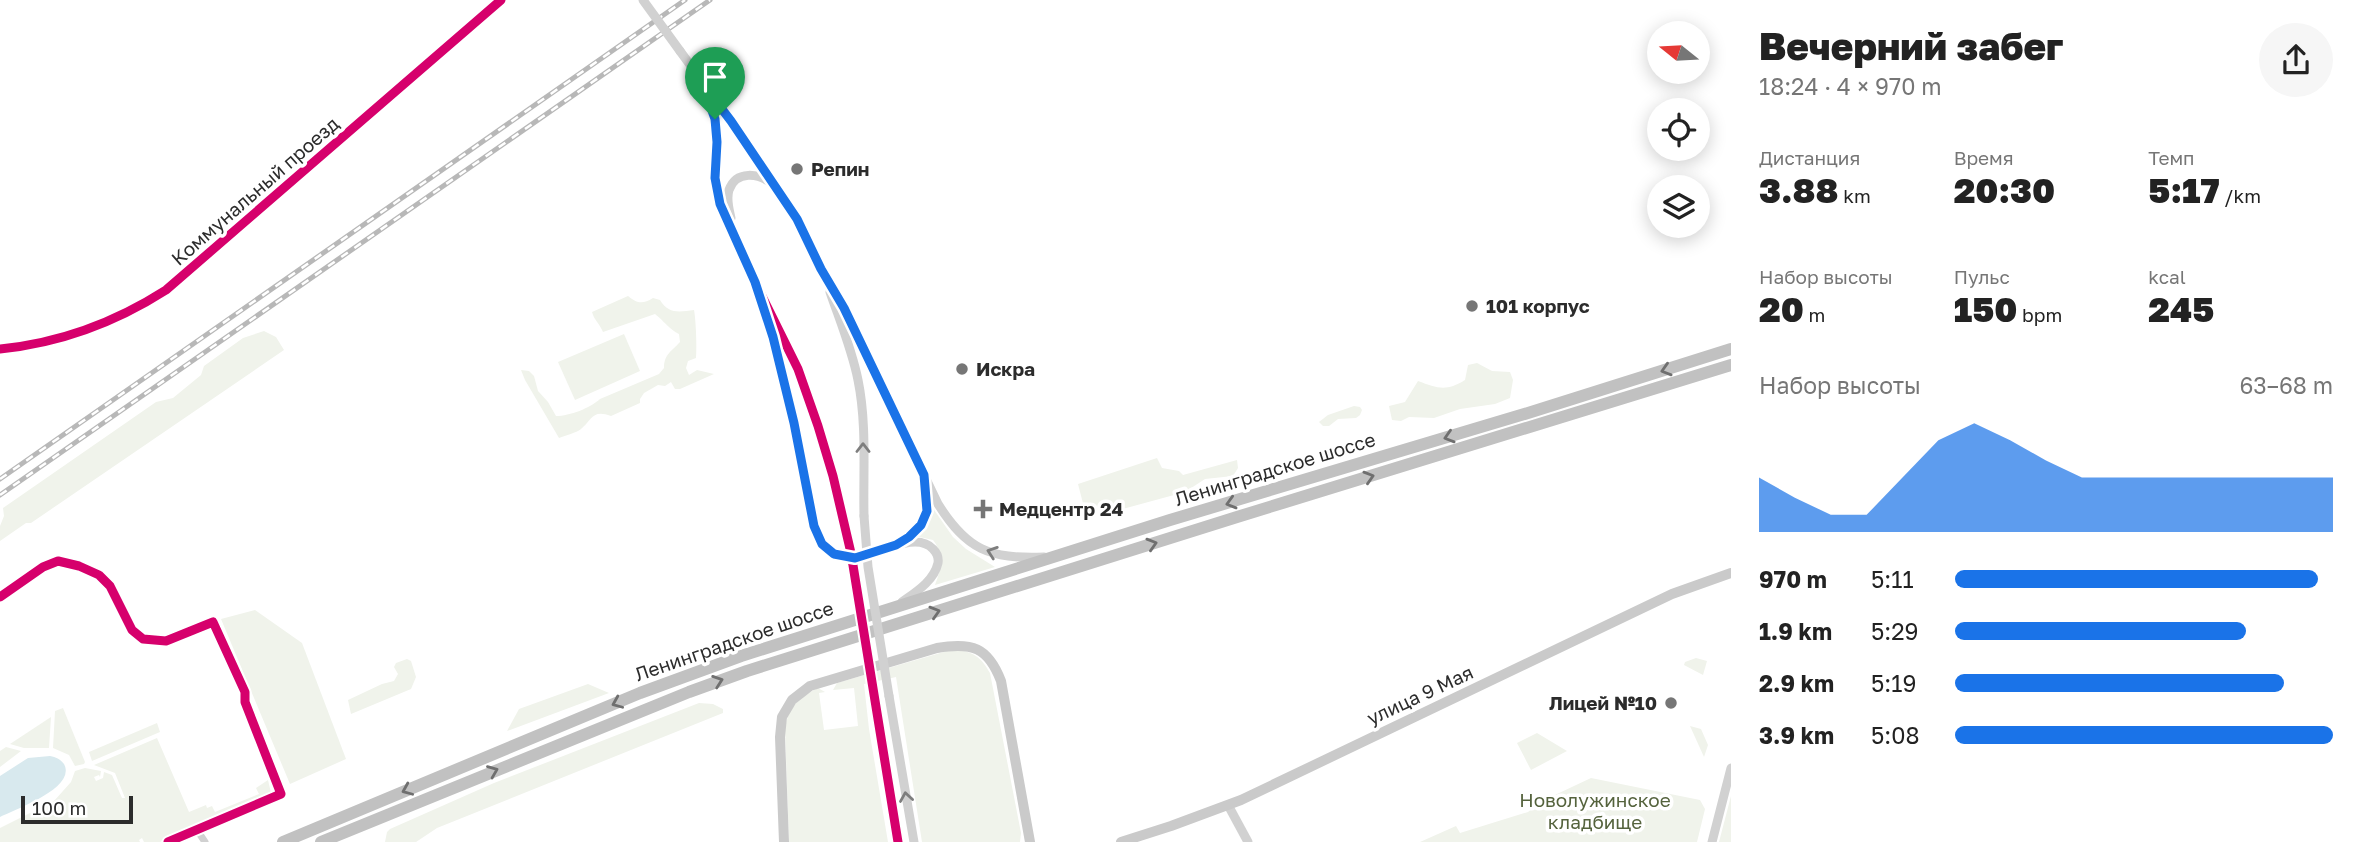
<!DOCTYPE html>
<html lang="ru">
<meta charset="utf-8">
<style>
:root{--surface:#fff;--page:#f6f6f6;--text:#222;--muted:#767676;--accent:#1a73e8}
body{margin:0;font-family:"Golos Text",sans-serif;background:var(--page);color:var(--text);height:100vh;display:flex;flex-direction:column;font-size:26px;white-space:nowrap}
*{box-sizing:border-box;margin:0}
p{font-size:23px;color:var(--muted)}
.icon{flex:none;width:38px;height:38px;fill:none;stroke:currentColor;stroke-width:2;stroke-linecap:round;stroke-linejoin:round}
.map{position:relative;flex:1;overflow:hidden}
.panel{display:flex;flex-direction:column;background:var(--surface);width:630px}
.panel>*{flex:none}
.needle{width:46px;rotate:288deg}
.controls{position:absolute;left:1647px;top:21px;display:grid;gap:14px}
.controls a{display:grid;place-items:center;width:63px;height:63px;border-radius:50%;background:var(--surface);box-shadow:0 4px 18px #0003;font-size:35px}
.scale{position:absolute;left:21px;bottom:18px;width:112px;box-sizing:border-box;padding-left:7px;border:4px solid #2c2c2c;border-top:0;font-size:19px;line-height:24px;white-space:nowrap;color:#2c2c2c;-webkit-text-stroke:5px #fff;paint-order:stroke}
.pin{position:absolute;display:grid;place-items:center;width:60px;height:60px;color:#fff;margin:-72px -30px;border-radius:50% 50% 50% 0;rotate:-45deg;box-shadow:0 0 7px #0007}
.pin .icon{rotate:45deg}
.round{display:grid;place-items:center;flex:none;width:74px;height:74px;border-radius:37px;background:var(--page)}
.head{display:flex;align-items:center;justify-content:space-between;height:119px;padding:0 28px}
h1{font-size:38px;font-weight:800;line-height:52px}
.figures{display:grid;grid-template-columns:repeat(3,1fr);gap:10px;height:119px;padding:7px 28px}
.figures div{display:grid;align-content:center}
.figures b{font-size:35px;font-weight:800}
.figures small{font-size:19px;font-weight:400}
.figures p{font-size:19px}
.chart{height:196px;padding:14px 28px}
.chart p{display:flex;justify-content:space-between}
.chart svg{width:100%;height:126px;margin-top:7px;fill:var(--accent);opacity:.7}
ul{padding:0 28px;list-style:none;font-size:23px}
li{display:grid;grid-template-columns:112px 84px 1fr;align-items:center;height:52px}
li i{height:18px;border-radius:9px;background:var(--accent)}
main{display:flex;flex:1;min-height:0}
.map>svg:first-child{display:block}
</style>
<main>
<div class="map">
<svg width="1731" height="842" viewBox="0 0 1731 842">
<rect width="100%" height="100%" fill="#fff"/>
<!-- green -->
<g fill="#f0f3eb">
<path d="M628 296C637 303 642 305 653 298L660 300C668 314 679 312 694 310 696 320 697 349 696 358L688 361 686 368 689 375 697 370 714 374 680 389H675L671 382 665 386 658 385 644 393 640 399V403L611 416C592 409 592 420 581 429 576 433 566 435 559 438L525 380 521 370 529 371 534 376 538 391 548 402 556 416C570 416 590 408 600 399L659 374 664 368C664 354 672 351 680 342L679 334C670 330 663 320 655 314L603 332C600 324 594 320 592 312Z"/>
<polygon points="264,331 276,337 284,350 31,523 26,523 0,541 0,526 4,516 3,508 156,402 173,398 201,375 204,366 243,338"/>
<polygon points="624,334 640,371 575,400 558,362"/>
<path d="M1477 363 1492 371 1510 372 1513 380 1510 398 1495 404 1460 409 1434 418 1409 417 1401 421 1392 420 1389 406 1405 402 1418 381C1437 388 1446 392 1465 380L1468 365Z"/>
<polygon points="1354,406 1360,407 1362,410 1360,415 1356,418 1338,419 1329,426 1323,426 1319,422 1328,415"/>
<polygon points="1157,458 1162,468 1179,471 1183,475 1237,460 1238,468 1233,476 1205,479 1185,492 1097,516 1086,515 1078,484"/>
<path d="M932 507 953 537 966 549 995 567 935 585C941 569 945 555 933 540L915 536 926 523Z"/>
<polygon points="255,610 302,643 346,759 290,784 221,619"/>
<path d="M958 650C975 652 982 659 990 673L1021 833 1020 842H922L896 677 864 684 869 729 888 842H789L785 730C787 708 799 697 818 688L825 692 819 693 824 730 858 726 854 688 833 690 837 683 947 651Z"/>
<polygon points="1696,658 1707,661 1703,675 1684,665 1685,662"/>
<polygon points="407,659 411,661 416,677 411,689 351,714 348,700 382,684 394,681 398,674 394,667 396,663"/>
<polygon points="588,684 609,693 507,731 519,709"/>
<polygon points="699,703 713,704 723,709 723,713 437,828 416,842 385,842 387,832 390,829 494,783"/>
<polygon points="63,708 85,762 84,764 75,766 69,755 53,748 55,711"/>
<polygon points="51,717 49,748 24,748 10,744"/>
<polygon points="157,723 160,732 92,761 89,752"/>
<polygon points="1690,726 1701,729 1708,745 1704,757"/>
<polygon points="1537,733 1567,751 1531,770 1517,743"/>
<polygon points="157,738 189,812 206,805 207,808 212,806 215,812 259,794 256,788 268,780 271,793 268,797 160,842 144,842 142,838 139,840 140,842 0,842 0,828 54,801 71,782 75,771 85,768 101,771 100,777 99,775 94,777 96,781 103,778 104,772 112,775 122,798 125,798 115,773 94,765"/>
<polygon points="6,747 21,751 0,767 0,751"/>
<polygon points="1591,778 1700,800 1705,809 1697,842 1420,842 1456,826 1460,833 1528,812 1540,802"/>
<polygon points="1731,796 1731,842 1719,842"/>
</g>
<!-- water -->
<path fill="#d8e9ee" d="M50 756C56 757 60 759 64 764 77 788 15 809 0 817V776L28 758Z"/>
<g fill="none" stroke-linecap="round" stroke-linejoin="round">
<!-- minor -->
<g stroke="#d1d1d1" stroke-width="7">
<polyline points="0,597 43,567 58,561 79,566 99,575 110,586 132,630 143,639 166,641 213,622 245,692 245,702 281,794 168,842"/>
<polyline points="197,830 205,842"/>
</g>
<!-- tertiary -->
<g stroke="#d1d1d1" stroke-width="9">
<path d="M680 51 731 121 797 219 821 269 844 308 938 504C967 550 989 559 1044 557"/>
<polyline points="708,94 715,119 717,142 715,178 720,204 756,285"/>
<path d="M731 218C729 209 726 199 729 190 736 170 759 173 772 184"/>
<path d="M755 282C771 329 785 377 795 426 801 454 808 525 823 545 830 554 841 558 851 558 874 558 915 529 933 549 937 553 939 557 938 563 934 581 916 592 902 602"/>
<path d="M830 292C840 321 852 350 858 380 867 424 863 471 864 516"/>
<path d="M768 306C804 374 826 446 844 520"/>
<path d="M0 349C60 343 116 322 166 290L501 0"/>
<path d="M900 542C922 529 931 513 926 487"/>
<polyline points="889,696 914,842"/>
<polyline points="875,699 898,842"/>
<polyline points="1228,805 1248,842"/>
<polyline points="1712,842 1731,768"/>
</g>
<!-- secondary -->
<g stroke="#cacaca" stroke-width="10">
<path d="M784 842 780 737 782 717 792 700 810 686 937 648C972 642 988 647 1001 681L1030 842"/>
<polyline points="1121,842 1171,826 1241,800 1672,594 1731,573"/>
</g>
<!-- trunk -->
<g stroke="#c1c1c1" stroke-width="12">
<polyline points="283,842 640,693 741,656 1170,520 1528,413 1731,349"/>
<polyline points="321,842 689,692 747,671 1237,517 1731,365"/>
</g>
<!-- rail casing -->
<g stroke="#b8b8b8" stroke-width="5">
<g id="rail">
<polyline points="0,479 685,0"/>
<polyline points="0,495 710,0"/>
</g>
</g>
<!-- rail -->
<use href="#rail" stroke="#fff" stroke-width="2.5" stroke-dasharray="8" stroke-linecap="butt"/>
<!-- tertiary-bridge -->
<g stroke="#d1d1d1" stroke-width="9">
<polyline points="643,0 680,51"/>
<polyline points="864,516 868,567 889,696"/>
<polyline points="844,520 875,699"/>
</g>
<!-- cycleway casing -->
<g stroke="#fff" stroke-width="13">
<g id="cycleway">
<polyline points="702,83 715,119 717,142 715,178 720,204 755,282 798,369 818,426 833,476 851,553 898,842"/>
<path d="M0 349C60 343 116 322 166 290L501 0"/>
<polyline points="0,597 43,567 58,561 79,566 99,575 110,586 132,630 143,639 166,641 213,622 245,692 245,702 281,794 168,842"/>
</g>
</g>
<!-- cycleway -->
<use href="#cycleway" stroke="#d6006c" stroke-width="9"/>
</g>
<!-- one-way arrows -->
<defs><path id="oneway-chevron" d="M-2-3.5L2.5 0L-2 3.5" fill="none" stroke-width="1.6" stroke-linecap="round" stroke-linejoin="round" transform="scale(1.75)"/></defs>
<g stroke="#6f6f6f">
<use href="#oneway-chevron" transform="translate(1666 370) rotate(163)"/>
<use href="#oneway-chevron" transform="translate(1449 437) rotate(163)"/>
<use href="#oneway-chevron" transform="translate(1369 477) rotate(-17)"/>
<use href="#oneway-chevron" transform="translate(1231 503) rotate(164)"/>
<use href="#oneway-chevron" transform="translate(1152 544) rotate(-17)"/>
<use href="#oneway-chevron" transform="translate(935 612) rotate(-17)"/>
<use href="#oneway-chevron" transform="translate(718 681) rotate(-19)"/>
<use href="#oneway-chevron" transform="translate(617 703) rotate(157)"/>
<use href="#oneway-chevron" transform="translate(493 771) rotate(-22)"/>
<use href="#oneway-chevron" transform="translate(407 790) rotate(157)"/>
</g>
<g stroke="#7e7e7e">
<use href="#oneway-chevron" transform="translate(863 448) rotate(-90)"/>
<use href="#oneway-chevron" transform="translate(992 552) rotate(-161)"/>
<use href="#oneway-chevron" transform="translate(906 797) rotate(-99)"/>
</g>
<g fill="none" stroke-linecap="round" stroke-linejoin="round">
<!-- route casing -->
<g stroke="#fff" stroke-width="14">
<polygon id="route" points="702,83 731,121 797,219 821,269 844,308 924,475 927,511 921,525 909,537 896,545 855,558 834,554 822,544 814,526 794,423 773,337 755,282 720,204 715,178 717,142 715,119"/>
</g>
<!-- route -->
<use href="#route" stroke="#1a73e8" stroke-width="9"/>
</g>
<!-- markers -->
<g fill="#767676" stroke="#fff" stroke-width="2.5">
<circle cx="797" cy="169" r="7"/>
<circle cx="1472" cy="306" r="7"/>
<circle cx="962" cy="369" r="7"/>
<path d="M979.5 498.5h7v7h7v7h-7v7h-7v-7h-7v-7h7z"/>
<circle cx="1671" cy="703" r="7"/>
</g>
<g text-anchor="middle" stroke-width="7" stroke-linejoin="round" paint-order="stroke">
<!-- poi labels -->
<g font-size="19" font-weight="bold" fill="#2c2c2c" stroke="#fff" text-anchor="start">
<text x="811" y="176">Репин</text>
<text x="1486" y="313">101 корпус</text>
<text x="976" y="376">Искра</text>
<text x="999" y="516">Медцентр 24</text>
<text x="1657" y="710" text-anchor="end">Лицей №10</text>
</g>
<!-- street labels -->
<g font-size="19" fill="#2c2c2c" stroke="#fff">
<text transform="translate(255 191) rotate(-41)" y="7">Коммунальный проезд</text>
<text transform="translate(1275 469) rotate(-17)" y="7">Ленинградское шоссе</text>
<text transform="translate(734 641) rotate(-19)" y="7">Ленинградское шоссе</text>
<text transform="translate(1420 695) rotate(-25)" y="7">улица 9 Мая</text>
</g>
<!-- park labels -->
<g font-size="19" fill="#55633d" stroke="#fff">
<text x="1595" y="807">Новолужинское<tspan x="1595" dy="22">кладбище</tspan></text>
</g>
</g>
</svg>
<div class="controls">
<a><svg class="needle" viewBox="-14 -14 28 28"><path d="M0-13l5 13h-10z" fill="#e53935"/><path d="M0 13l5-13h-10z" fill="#767676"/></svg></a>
<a><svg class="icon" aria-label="locate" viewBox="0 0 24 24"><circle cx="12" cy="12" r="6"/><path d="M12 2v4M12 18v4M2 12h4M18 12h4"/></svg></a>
<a><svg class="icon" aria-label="layers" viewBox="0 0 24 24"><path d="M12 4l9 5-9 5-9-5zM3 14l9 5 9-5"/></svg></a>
</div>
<div class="scale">100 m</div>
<div class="pin" style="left:715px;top:119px;background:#1e9e55"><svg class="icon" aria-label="arrive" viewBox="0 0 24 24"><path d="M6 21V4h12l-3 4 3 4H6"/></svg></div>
</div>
<section class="panel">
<div class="head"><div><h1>Вечерний забег</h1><p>18:24 · 4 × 970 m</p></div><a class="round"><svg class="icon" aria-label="share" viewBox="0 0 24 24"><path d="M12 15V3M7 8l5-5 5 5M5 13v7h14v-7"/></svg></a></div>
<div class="figures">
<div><p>Дистанция</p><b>3.88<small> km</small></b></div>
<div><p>Время</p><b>20:30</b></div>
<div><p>Темп</p><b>5:17<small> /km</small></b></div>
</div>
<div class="figures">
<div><p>Набор высоты</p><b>20<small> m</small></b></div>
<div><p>Пульс</p><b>150<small> bpm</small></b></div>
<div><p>kcal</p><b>245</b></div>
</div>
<div class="chart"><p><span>Набор высоты</span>63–68 m</p>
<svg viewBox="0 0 160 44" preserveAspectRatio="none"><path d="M0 44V25L10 32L20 38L30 38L40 25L50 12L60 6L70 12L80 19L90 25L100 25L110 25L120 25L130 25L140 25L150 25L160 25V44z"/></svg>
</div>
<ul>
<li><b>970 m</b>5:11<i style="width:96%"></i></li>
<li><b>1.9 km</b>5:29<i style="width:77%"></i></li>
<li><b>2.9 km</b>5:19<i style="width:87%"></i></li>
<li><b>3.9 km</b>5:08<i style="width:100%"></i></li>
</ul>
</section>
</main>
